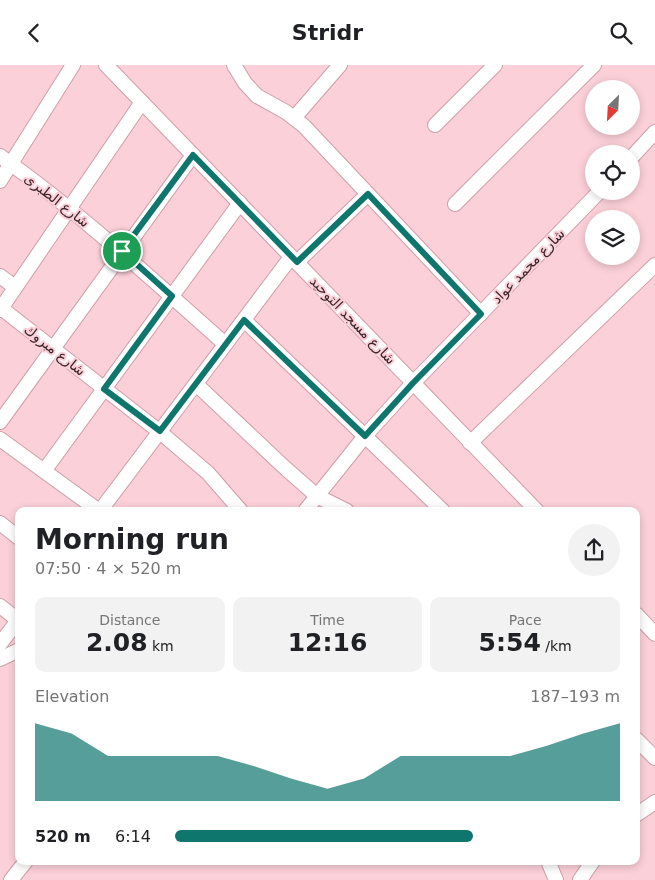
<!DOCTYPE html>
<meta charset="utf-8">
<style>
:root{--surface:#fff;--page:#f2f2f2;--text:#202124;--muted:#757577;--accent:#0f766e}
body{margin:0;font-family:"DejaVu Sans","Noto Sans Arabic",sans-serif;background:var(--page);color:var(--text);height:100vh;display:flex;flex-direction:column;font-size:19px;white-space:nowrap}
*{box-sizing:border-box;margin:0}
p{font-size:16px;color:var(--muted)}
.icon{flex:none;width:28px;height:28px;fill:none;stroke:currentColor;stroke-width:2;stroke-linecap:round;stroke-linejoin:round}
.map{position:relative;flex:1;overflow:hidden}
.panel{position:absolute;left:15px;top:442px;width:625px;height:358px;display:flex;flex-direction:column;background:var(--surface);border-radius:10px;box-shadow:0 2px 8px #0003}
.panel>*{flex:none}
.needle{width:32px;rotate:204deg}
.controls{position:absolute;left:585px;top:15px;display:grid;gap:10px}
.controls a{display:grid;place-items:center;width:55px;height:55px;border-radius:50%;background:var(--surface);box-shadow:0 2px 8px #0003;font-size:25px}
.pin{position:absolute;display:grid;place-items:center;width:42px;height:42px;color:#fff;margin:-21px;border:2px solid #fff;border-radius:50%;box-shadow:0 1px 5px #0007}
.round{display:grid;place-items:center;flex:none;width:52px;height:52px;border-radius:26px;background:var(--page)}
.summary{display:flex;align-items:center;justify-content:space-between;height:85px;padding:0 20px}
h1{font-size:28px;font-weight:700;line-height:38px}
.stats{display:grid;grid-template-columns:repeat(3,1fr);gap:8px;height:85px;padding:5px 20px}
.stats div{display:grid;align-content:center;border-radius:10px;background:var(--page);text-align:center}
.stats b{font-size:25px;font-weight:700}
.stats small{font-size:14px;font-weight:400}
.stats p{font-size:14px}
.chart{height:140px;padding:10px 20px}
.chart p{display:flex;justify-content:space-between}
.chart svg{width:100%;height:90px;margin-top:5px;fill:var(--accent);opacity:.7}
ul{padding:0 20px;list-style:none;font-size:16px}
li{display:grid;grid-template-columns:80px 60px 1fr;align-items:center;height:38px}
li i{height:12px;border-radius:6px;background:var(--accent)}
header{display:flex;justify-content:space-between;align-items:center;height:65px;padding:0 20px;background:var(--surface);font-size:22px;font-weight:700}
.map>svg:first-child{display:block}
</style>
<header><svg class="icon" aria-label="back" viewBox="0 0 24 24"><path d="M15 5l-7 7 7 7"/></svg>Stridr<svg class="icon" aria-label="search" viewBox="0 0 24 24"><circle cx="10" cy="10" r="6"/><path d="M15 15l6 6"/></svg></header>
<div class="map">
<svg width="655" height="815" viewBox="0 0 655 815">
<rect width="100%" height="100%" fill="#fcd0d9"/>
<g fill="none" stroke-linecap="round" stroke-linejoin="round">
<!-- street casing -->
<g stroke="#d09da8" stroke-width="16">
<g id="street">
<polyline points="106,0 537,446"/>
<polyline points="234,0 245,18 257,31 286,47 304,61 481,249"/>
<polyline points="294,53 340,0"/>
<polyline points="435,60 495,0"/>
<path d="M0 91C80 148 152 214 225 279"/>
<polyline points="631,93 655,67"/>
<polyline points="0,116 73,0"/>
<polyline points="455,139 594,0"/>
<polyline points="297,197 368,129"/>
<polyline points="0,211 15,222"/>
<polyline points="1,243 160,367 208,408 241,446"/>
<polyline points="0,245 142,37"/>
<polyline points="244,255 443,446"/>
<polyline points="196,319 284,402 317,431 347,446"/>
<polyline points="0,357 193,90"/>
<polyline points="0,374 99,446"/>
<polyline points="470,378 655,200"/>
<polyline points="44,406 240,138"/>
<polyline points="100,446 291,192"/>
<polyline points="305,446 365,371 413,318 600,126"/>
<polyline points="0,458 19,473"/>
<polyline points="0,541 18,555"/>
<polyline points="636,549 655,569"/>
<polyline points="0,579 19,554"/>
<polyline points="0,594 19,585"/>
<polyline points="636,674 655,693"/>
<polyline points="636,750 655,737"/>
<polyline points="548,796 556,815"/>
<polyline points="11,815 26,796"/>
<polyline points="580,815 593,796"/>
</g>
</g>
<!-- street -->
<use href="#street" stroke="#fff" stroke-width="14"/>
</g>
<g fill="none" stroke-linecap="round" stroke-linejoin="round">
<!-- route casing -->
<g stroke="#fff" stroke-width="10">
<polygon id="route" points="193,90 297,197 368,129 481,249 413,318 365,371 244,255 160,366 104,324 172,231 122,186"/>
</g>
<!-- route -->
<use href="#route" stroke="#0f766e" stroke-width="6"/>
</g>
<g text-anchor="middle" stroke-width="4" stroke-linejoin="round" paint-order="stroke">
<!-- street labels -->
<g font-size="14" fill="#392529" stroke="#fcd0d9">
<text transform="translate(57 135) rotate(38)" y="5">شارع الطبرى</text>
<text transform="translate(528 201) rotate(-46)" y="5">شارع محمد عواد</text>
<text transform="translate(353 255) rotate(46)" y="5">شارع مسجد التوحيد</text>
<text transform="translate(55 285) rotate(38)" y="5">شارع مبروك</text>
</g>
</g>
</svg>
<div class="controls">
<a><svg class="needle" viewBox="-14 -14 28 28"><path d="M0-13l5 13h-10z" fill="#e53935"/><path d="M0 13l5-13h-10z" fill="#757577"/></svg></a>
<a><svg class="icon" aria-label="locate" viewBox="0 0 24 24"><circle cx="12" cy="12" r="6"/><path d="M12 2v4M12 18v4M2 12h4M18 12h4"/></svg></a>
<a><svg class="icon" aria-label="layers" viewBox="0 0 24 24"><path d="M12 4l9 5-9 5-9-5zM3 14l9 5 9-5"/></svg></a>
</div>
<div class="pin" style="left:122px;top:186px;background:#1e9e55"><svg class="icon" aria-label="arrive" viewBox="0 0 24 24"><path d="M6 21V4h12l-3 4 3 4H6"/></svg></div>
<section class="panel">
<div class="summary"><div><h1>Morning run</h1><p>07:50 · 4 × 520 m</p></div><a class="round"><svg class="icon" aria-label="share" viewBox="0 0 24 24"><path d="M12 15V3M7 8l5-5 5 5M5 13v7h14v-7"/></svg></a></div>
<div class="stats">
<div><p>Distance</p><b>2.08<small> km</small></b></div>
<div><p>Time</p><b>12:16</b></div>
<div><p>Pace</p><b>5:54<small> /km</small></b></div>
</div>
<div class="chart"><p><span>Elevation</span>187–193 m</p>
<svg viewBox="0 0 160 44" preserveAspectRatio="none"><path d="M0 44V6L10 11L20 22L30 22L40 22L50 22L60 27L70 33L80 38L90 33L100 22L110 22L120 22L130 22L140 17L150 11L160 6V44z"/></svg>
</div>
<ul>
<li><b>520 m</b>6:14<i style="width:67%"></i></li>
</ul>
</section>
</div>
